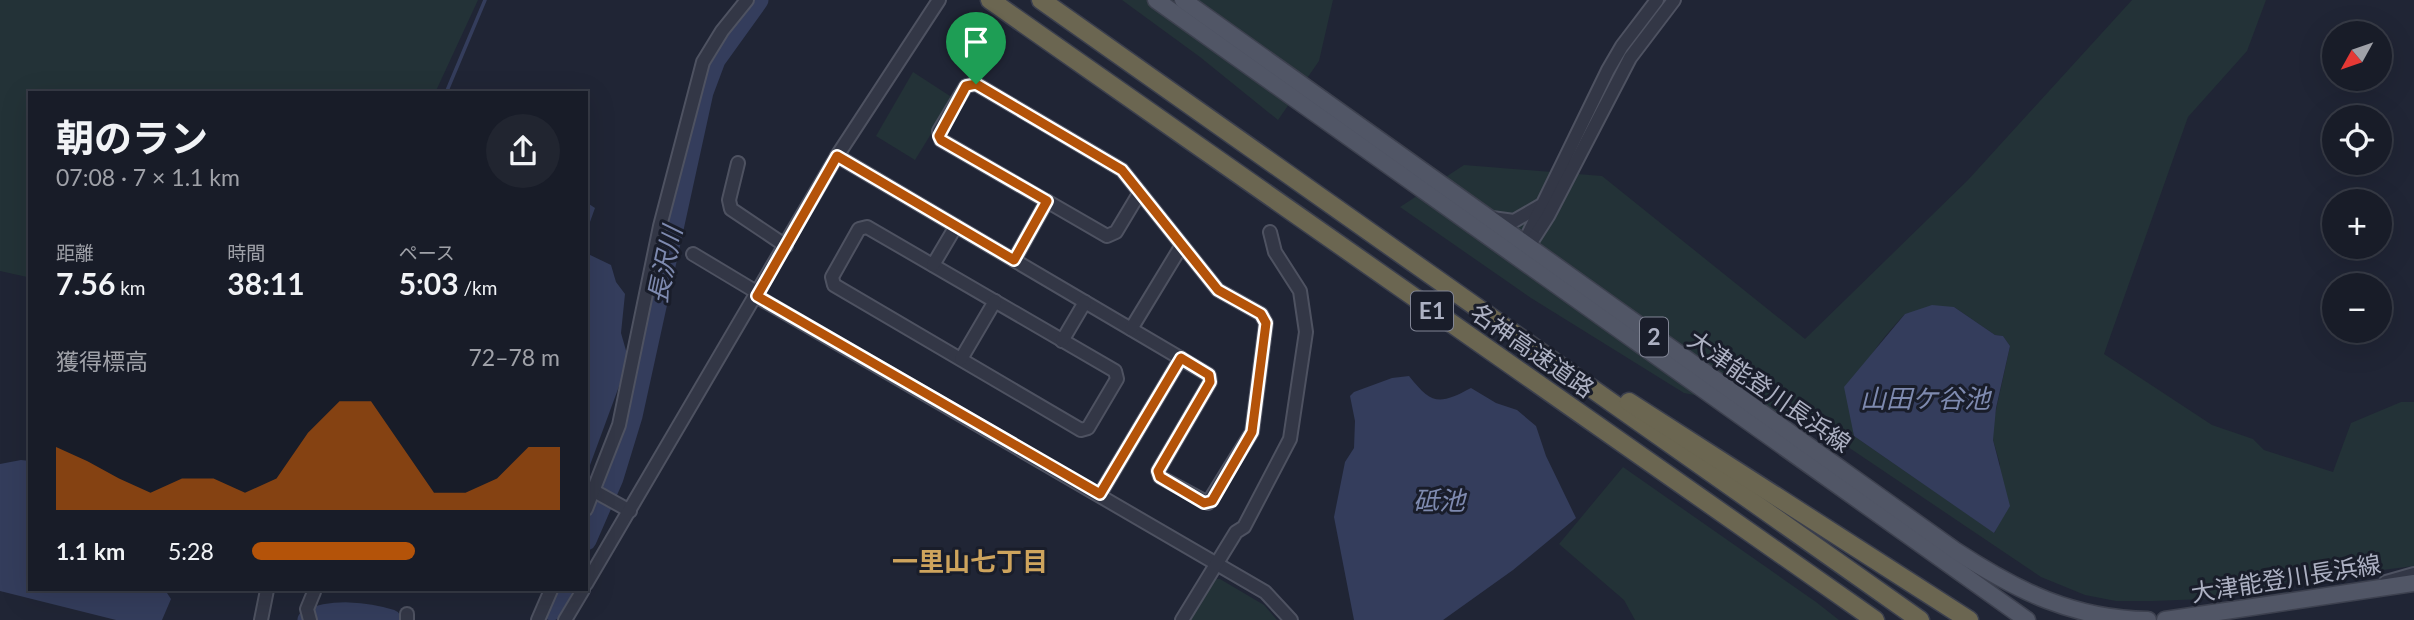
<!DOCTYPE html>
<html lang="ja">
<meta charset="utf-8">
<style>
:root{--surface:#181c28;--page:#212530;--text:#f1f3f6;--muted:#9fa1a8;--line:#363a45;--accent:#b45309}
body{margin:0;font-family:Lato,"Noto Sans JP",sans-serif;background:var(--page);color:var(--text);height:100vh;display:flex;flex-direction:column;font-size:26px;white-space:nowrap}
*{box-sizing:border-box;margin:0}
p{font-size:23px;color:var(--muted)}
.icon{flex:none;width:38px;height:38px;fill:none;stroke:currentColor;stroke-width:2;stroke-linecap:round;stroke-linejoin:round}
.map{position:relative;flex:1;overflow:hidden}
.side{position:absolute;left:28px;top:91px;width:560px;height:500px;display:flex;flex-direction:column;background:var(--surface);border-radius:0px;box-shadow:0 7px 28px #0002,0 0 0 2px var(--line)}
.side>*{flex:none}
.needle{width:46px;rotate:230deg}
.buttons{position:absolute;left:2322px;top:21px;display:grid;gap:14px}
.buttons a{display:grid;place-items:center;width:70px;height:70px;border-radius:50%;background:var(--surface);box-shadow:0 7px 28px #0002,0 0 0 2px var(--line);font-size:35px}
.pin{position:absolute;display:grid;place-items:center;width:60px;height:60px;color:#fff;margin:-72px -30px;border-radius:50% 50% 50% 0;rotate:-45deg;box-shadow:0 0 7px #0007}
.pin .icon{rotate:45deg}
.round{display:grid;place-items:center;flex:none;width:74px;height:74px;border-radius:37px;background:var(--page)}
.head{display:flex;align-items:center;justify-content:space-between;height:119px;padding:0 28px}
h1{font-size:38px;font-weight:700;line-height:52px}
.figures{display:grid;grid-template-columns:repeat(3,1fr);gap:10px;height:119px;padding:7px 28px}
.figures div{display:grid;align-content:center}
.figures b{font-size:30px;font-weight:700}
.figures small{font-size:19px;font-weight:400}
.figures p{font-size:19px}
.chart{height:196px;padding:14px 28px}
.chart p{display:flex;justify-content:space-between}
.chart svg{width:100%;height:126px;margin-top:7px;fill:var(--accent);opacity:.7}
ul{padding:0 28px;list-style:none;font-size:23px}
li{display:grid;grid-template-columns:112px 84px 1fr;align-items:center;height:52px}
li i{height:18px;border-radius:9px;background:var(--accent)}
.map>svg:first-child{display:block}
</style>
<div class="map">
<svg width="2414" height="620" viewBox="0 0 2414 620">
<rect width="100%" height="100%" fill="#202535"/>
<!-- green -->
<g fill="#233237" fill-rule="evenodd">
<polygon points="0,0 478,0 435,93 30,93 30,274 27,277 0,271"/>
<polygon points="1122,0 1333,0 1319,61 1278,120 1200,57"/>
<path d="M2132 0H2266L2247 51 2188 117 2104 354 2212 425 2253 439 2264 450 2333 472 2351 423 2401 402H2414V566L2288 582 2203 599 2153 601H2116L2085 595 2041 577 1802 416 1684 393 1531 298 1400 207 1464 165 1602 176 1805 339 1968 180ZM1954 307 1995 335 2003 336 2010 346 1993 424V440L2000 464 1995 533 1854 436C1848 382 1870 351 1905 314Z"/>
<polygon points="913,72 953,98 915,160 876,136"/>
<polygon points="1623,467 1816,602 1839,620 1635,620 1624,600 1559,544"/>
<polygon points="1214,579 1220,579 1264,605 1277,620 1188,620"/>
</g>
<!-- water -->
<g fill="#343d5c">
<polygon points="586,202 595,208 586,233 586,253 611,265 616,282 625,294 621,333 627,354 625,370 586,476"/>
<polygon points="1932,305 1954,307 1995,335 2003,336 2010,346 1996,408 1993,440 2010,506 1994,533 1854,436 1844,387 1905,314"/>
<path d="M1409 376C1432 405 1439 405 1471 388L1496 403 1517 410 1536 426 1546 456 1576 518 1513 570 1443 620H1354L1334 517 1345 462 1354 448 1355 421 1350 396 1354 392 1392 378Z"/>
<polygon points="21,460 30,461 30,590 165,590 171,599 162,620 116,620 0,591 0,464"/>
</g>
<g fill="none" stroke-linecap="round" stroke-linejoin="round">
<!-- stream -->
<polyline stroke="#343d5c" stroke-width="3.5" points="446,93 485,0"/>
<!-- river -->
<g stroke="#343d5c" stroke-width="21">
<polyline points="586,540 613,478 632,416 703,92 715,60 758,0"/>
<polyline points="552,610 562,590"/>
<path d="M308 620C332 609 366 612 391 620"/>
</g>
<!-- minor casing -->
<g stroke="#4e5261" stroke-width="16">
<g id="minor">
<polyline points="837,156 1209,375 1210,382 1158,471 1160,477 1208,503 1252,432 1266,323 1261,314 1218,290 1122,170 976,84 966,86 939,131 941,140 1107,236 1116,232 1140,192"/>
<polyline points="738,163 729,200 731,209 786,246"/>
<polyline points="1492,218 1514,221 1540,206"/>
<polygon points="867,227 1115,371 1117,379 1088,428 1081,430 834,285 832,277 859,229"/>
<polyline points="1521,249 1608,70 1622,46 1657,0"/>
<polyline points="1525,252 1548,216 1630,58 1674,0"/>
<polyline points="693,254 758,293"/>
<polyline points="1014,260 1047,201"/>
<polyline points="933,265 956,226"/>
<polyline points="756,296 1265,592 1291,620"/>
<polyline points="1131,329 1182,245"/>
<polyline points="1062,341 1085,302"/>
<polyline points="961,359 995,301"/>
<polyline points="594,491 630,511"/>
<polyline points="1100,494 1181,358"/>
<polyline points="586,509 619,425 660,226 703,62 722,31 747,0"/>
<polyline points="2386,582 2414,574"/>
<polyline points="586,584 837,156 939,0"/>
<polyline points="261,620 267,590"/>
<polyline points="310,620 307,609 314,592"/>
<polyline points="407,620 407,614"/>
<polyline points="538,620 551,590"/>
<polyline points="565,620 583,590"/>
<polyline points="1182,620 1236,532 1244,527 1290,439 1306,332 1300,291 1275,252 1270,232"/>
</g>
</g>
<!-- major casing -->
<g stroke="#3d414f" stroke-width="19">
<g id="major">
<polyline points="1156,0 2027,620"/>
<path d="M1183 0 1956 551C2017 591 2074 619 2148 620"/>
<polyline points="2165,620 2414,583"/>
</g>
</g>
<!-- highway casing -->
<g stroke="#3b3f4d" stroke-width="21">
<g id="highway">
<polyline points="990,0 1875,620"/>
<polyline points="1041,0 1920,620"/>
<polyline points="1629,402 1969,620"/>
</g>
</g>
<!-- minor -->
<use href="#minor" stroke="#333746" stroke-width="12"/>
<!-- major -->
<use href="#major" stroke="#515666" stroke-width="16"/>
<!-- highway -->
<use href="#highway" stroke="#6b6651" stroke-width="18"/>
</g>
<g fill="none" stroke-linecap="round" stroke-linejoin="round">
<!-- route casing -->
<g stroke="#fff" stroke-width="14">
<polygon id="route" points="976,84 1122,170 1218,290 1261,314 1266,323 1252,432 1212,501 1204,503 1160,477 1158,471 1210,382 1209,375 1181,358 1100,494 757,296 837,156 1014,260 1047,201 941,140 939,136 966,86"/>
</g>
<!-- route -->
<use href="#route" stroke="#b45309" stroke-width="9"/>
</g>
<g text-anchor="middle" stroke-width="6" stroke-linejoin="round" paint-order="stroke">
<!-- shield labels -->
<g fill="#191d2a" stroke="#818595" stroke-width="2">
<rect x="1411" y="291.5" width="42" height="39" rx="5"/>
<rect x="1640" y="317.5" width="28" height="39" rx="5"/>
</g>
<g font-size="23" font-weight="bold" fill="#adb1c3">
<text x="1432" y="319">E1</text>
<text x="1654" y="345">2</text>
</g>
<!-- street labels -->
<g font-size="24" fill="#adb1c3" stroke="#191d2a">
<text transform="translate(1532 351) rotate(35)" y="8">名神高速道路</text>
<text transform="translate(1769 392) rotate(35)" y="8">大津能登川長浜線</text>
<text transform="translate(2286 579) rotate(-9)" y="8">大津能登川長浜線</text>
</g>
<!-- water labels -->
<g font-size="26" font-style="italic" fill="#7e8aaf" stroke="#191d2a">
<text transform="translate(665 265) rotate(-78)" y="9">長沢川</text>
<text x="1925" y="408">山田ケ谷池</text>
<text x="1439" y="510">砥池</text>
</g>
<!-- neighbourhood labels -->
<g font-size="26" font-weight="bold" fill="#cea45d" stroke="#191d2a">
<text x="970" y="571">一里山七丁目</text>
</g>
</g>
</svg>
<div class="buttons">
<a><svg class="needle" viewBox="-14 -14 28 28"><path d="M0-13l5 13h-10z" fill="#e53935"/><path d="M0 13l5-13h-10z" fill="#9fa1a8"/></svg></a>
<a><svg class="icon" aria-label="locate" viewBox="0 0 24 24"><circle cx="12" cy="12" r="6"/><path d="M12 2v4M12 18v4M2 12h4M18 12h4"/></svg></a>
<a>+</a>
<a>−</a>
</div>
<div class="pin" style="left:976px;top:84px;background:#1e9e55"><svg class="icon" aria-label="arrive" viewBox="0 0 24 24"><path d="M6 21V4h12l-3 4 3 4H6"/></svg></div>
<section class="side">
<div class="head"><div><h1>朝のラン</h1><p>07:08 · 7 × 1.1 km</p></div><a class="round"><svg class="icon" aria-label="share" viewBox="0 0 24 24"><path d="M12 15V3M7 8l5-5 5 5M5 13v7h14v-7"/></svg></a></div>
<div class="figures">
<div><p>距離</p><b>7.56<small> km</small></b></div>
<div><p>時間</p><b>38:11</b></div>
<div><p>ペース</p><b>5:03<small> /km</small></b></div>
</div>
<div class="chart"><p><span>獲得標高</span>72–78 m</p>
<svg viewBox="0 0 160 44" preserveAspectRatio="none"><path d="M0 44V22L10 27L20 33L30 38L40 33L50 33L60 38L70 33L80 17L90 6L100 6L110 22L120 38L130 38L140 33L150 22L160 22V44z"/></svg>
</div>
<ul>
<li><b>1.1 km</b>5:28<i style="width:53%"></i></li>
</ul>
</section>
</div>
